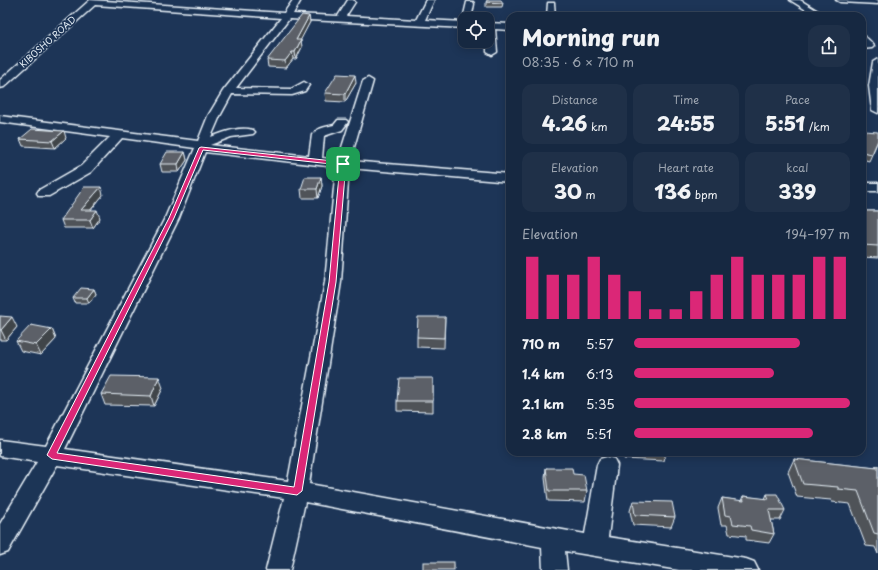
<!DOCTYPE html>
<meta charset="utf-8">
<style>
:root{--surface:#162841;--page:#1f3048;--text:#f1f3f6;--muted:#9ea6b1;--line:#35445a;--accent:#db2777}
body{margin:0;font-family:"Playpen Sans",sans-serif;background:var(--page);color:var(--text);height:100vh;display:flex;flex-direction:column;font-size:15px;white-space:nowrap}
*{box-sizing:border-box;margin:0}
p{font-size:13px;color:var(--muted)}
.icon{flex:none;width:22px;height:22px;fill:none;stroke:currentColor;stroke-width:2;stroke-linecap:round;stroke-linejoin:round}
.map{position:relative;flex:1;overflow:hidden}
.side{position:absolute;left:506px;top:12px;width:360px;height:444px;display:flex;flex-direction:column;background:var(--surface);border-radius:12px;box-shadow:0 2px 10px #0003,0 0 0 1px var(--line)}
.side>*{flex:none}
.controls{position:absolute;left:458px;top:12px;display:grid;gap:8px}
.controls a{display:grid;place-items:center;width:36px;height:36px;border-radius:8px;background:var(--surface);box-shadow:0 2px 10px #0003,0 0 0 1px var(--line);font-size:20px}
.pin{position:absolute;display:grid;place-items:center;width:34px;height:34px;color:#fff;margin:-17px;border-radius:8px;box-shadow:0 2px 6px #0006}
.round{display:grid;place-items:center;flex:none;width:42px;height:42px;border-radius:12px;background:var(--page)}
.overview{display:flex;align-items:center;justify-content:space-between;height:68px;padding:0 16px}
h1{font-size:22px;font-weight:800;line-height:30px}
.stats{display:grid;grid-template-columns:repeat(3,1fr);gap:6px;height:68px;padding:4px 16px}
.stats div{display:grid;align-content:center;border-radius:10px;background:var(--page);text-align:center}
.stats b{font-size:20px;font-weight:800}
.stats small{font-size:11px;font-weight:400}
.stats p{font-size:11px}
.chart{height:112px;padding:8px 16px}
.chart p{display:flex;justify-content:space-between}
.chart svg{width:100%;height:72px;margin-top:4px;stroke:var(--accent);stroke-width:6}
ul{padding:0 16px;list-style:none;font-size:13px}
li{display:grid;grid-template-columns:64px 48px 1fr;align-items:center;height:30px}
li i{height:10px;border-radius:5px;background:var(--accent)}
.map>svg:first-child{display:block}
</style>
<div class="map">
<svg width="878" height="570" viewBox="0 0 878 570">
<rect width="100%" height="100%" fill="#1d3557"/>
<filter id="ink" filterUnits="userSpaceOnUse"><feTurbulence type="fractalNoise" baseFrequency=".025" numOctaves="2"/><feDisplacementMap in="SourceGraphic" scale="8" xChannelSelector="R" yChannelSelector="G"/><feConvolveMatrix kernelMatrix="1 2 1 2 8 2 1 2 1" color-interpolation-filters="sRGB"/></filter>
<g filter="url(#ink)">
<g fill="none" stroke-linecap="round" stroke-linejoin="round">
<!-- minor casing -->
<g stroke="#e8f1f8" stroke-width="3">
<g id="minor">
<path d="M90 0 284 13 293 0H301L293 14 338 16 348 0H353L355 2 346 16 416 20 426 0H434L425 20 465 22V28L289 19 236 88 291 89 304 82 309 85 305 91 292 95 232 94 220 116 211 137C224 132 240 126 253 130L255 132 253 134 231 137 210 145 309 156 312 135C317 128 325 127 334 125L338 120H346L348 122 342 130 324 136 322 158 338 160 363 81 368 78 373 81 350 161 510 174V182L349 168 341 282 309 484 585 534 597 465 600 459 607 457 614 459 617 465 608 537 746 559 754 562 758 570H679L565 551 567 570H543L542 547 305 502 290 570H266L284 498 57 465 8 552 0 555V524L37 462 0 456V440L46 446 165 218 195 148 122 138 91 172 49 196H39L37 193 39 190 81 166 110 137 0 122V116L198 141 208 116 223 91 281 18 95 5 4 87 0 88V80ZM205 152 336 167 325 282 288 481 65 449 179 218Z"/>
<polygon points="790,0 800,0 826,16 816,16"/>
<polygon points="836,0 878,0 878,4 840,2"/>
<polygon points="467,2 473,2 474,4 471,19 465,19 465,21 463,19"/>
<polygon points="548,3 554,3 555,16 547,16"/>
<polygon points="487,23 510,24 510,30 495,29 497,52 492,55 487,52"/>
<path d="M862 36C867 37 871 42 874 46L872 48 862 49Z"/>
<polygon points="878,59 878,113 872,110 869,86 873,62"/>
<rect x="862" y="183" width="16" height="8"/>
</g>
</g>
<!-- minor -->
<use href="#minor" fill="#1d3557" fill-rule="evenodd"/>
</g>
<!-- wall -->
<g fill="#4f5359" stroke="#e8f1f8">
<polygon points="486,2 503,3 502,7 486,7"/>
<polygon points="309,16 310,22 300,40 302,47 296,59 293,59 286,68 268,67 267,60"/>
<polygon points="356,83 345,102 326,101 325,93"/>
<polygon points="862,129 878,141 869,161 862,159"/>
<polygon points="66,138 55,148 23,146 20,139"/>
<polygon points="185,152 187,160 179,172 162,172 160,164"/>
<polygon points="321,177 322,186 318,198 302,198 301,189"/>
<polygon points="103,195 91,210 100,218 93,228 64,228 61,220"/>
<polygon points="862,211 878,211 878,258 862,257"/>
<polygon points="94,289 96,294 89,303 75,303 73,298"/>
<polygon points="0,316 17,327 6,340 0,340"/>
<polygon points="445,317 444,348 417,347 417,337"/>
<polygon points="52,329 56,339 41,355 21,351 16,341"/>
<polygon points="433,378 433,412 397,411 397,401"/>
<polygon points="163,388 154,406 105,405 101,394"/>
<polygon points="624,452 666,452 664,461 624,459"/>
<polygon points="794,459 875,468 876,466 878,466 878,554 875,547 866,546 850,504 832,502 831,500 797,497 788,472"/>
<polygon points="546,468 573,474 587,491 585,502 548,501 545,478"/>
<polygon points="767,494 785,510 780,520 771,520 774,534 769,543 746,540 746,536 729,534 727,525 721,525 718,508 722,498 741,501 743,496 765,499"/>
<polygon points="633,501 675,517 671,527 633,525 630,511"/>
</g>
<!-- shaded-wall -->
<g fill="#404448" stroke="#e8f1f8">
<polygon points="309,16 310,22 297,47 296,40"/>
<polygon points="301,40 302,47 296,59 295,52"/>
<polygon points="292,52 293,59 286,68 285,61"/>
<polygon points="355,75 356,83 345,102 345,94"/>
<polygon points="64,131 66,138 55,148 52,141"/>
<polygon points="185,152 187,160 179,172 178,164"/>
<polygon points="321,177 322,186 318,198 317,189"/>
<polygon points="101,187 103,195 84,218 81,210"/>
<polygon points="97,210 100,218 93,228 90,220"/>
<polygon points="94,289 96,294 89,303 87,298"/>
<polygon points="12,317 17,327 6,340 1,330"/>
<polygon points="52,329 56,339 41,355 36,345"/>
<polygon points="159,377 163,388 154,406 151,396"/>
</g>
<!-- building -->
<g fill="#5c6167" stroke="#e8f1f8">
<polygon points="487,0 501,0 503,3 486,2"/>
<polygon points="302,15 309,16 296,40 301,40 295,52 292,52 285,61 267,60"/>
<polygon points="337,74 355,75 345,94 325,93"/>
<polygon points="32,129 64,131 52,141 20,139"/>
<polygon points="862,129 863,129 864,131 878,132 878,140 872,154 862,152"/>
<polygon points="167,152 185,152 178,164 160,164"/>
<polygon points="305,177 321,177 317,189 301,189"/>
<polygon points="84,187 101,187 81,210 97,210 90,220 61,220"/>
<polygon points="862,211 878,211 878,246 862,245"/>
<polygon points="81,288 94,289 87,298 73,298"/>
<polygon points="0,316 12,317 1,330 0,330"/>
<polygon points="418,317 445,317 444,338 417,337"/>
<polygon points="31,325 52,329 36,345 16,341"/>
<polygon points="111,376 159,377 151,396 101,394"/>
<polygon points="399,378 433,378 433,401 397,401"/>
<polygon points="794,459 877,468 876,466 878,466 878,534 874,533 858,491 838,489 838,487 803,484"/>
<polygon points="546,468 572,468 573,474 584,475 587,491 549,491"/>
<polygon points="767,494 777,494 785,510 769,510 774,534 751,530 750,526 733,524 731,516 725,515 722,498 744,501 743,496 769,499"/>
<polygon points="633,501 672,502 675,517 635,515"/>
<rect x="423" y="562" width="31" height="8"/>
</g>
</g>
<!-- route -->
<path fill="#db2777" stroke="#fff" fill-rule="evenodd" d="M201 147 343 162 346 164 336 282 302 491 297 495 52 459 47 455 169 218 199 148ZM203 150 340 165 329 282 294 487 57 453 174 218Z"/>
<g text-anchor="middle" stroke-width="3.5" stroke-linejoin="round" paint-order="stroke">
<!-- far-street labels -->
<g font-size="9" fill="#e8f1f8" stroke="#1d3557">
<text transform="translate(48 42) rotate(-42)" y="3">KIBOSHO ROAD</text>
</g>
</g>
</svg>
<div class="controls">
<a><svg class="icon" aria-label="locate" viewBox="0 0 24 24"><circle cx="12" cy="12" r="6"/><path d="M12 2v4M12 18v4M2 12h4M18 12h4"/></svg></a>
</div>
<div class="pin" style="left:343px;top:164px;background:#1e9e55"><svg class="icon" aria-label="arrive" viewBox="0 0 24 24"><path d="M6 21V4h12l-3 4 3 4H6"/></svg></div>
<section class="side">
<div class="overview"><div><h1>Morning run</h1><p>08:35 · 6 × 710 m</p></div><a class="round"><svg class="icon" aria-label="share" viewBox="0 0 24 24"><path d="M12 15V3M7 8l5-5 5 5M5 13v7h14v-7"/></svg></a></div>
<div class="stats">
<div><p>Distance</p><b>4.26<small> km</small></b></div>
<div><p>Time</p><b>24:55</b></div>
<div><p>Pace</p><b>5:51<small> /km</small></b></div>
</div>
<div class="stats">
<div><p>Elevation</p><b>30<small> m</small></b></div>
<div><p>Heart rate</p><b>136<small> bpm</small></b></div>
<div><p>kcal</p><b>339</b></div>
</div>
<div class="chart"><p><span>Elevation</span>194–197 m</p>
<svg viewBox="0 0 160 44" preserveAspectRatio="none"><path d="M5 44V6M15 44V17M25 44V17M35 44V6M45 44V17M55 44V27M65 44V38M75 44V38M85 44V27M95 44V17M105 44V6M115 44V17M125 44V17M135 44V17M145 44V6M155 44V6"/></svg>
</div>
<ul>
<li><b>710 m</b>5:57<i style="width:77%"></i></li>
<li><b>1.4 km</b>6:13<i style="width:65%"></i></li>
<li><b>2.1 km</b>5:35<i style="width:100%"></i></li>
<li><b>2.8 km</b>5:51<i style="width:83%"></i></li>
</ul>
</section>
</div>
